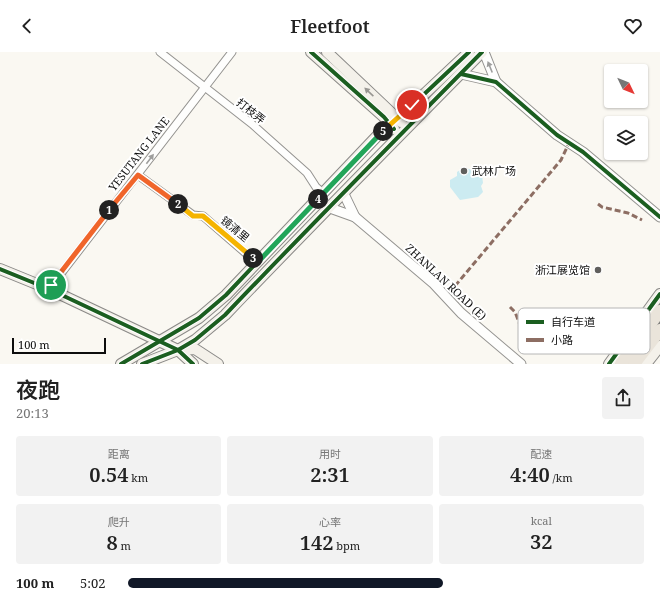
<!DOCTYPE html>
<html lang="zh">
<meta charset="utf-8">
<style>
:root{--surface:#fff;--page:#f2f2f2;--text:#222;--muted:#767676;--accent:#111827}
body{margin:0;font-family:"Noto Serif","Noto Sans SC",serif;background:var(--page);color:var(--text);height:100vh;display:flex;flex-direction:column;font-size:15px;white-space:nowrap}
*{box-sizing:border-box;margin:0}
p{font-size:13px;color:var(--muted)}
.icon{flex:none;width:22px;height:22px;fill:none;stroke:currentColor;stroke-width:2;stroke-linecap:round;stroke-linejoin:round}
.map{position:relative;height:312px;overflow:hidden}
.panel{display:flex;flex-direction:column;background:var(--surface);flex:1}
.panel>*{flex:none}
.needle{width:26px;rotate:133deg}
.fabs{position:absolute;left:604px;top:12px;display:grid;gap:8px}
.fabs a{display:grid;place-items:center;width:44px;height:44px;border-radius:4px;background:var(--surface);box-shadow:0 1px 3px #0004;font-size:20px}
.scale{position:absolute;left:12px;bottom:10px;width:94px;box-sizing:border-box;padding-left:4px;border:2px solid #0d0d0d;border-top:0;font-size:11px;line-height:14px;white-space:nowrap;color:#0d0d0d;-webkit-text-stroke:3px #fff;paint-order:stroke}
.pin{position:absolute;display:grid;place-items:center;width:34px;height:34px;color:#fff;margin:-17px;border:2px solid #fff;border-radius:50%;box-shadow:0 1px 4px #0007}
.km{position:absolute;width:20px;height:20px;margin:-10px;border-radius:50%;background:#222;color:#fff;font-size:11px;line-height:20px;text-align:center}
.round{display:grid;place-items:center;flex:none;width:42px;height:42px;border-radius:4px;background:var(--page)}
.summary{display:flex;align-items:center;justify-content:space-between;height:68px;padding:0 16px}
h1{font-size:22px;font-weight:600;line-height:30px}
.metrics{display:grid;grid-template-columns:repeat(3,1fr);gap:6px;height:68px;padding:4px 16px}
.metrics div{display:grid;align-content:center;border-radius:4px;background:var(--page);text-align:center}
.metrics b{font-size:20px;font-weight:600}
.metrics small{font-size:11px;font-weight:400}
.metrics p{font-size:11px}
ul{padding:0 16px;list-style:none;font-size:13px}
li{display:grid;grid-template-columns:64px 48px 1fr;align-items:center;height:30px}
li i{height:10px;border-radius:5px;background:var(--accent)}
header{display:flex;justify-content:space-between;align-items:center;height:52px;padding:0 16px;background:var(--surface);font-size:18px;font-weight:600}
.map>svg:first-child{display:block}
</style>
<header><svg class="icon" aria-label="back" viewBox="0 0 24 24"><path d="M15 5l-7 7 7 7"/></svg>Fleetfoot<svg class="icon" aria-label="heart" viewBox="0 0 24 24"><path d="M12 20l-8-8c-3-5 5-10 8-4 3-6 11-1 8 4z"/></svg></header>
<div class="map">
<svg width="660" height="312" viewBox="0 0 660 312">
<rect width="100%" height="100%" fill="#faf8f2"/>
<!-- water -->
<path fill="#ccebf1" d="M463 116C469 116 473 119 479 120L482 123 483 131 481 134 483 140 478 145 460 148 450 135V128L457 124V120Z"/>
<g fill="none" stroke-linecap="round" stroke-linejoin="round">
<!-- minor casing -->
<g stroke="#949390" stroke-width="9">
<g id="minor">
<polyline points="160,0 252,72 307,121 316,135 323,141"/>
<polyline points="138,123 193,163 203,164 257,211"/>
<polyline points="49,237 232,0"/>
</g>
</g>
<!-- tertiary casing -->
<g stroke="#949390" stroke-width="11">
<g id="tertiary">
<polyline points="484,0 496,30"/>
<polyline points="461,22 496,30 557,83 583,100 660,165"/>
<polyline points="344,142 355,165"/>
<polyline points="330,156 355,165 433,231 461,261 521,312"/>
</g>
</g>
<!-- secondary casing -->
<g stroke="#8a8987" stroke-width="12">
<g id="secondary">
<polyline points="311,0 384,65 394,77"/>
<polyline points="327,0 401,70"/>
<polyline points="0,217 49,237 178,298 193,312"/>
<polyline points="180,298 195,297 218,312"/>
<polyline points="121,312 199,266 226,243 379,82 403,62 469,0"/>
<path d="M142 312 178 298 195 288 225 263C310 174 396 87 482 0"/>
<polyline points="609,312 660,242"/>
<polyline points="646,312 660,294"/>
</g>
</g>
<!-- primary casing -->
<g stroke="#81807d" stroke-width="14">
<g id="primary">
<polyline points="621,312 660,259"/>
<polyline points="634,312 660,278"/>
</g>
</g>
<!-- minor -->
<use href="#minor" stroke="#fefefd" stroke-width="7"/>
<!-- tertiary -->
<use href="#tertiary" stroke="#fefefd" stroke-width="9"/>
<!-- secondary -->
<use href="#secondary" stroke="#f4f1ea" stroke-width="10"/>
<!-- primary -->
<use href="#primary" stroke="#eae4da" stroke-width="12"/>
<!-- quiet -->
<g stroke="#8d6e63" stroke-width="3" stroke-dasharray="6 3" stroke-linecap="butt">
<polyline points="598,152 602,155 628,161 642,168"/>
<polyline points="455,234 561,108 569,91"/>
<polyline points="510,255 515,260 524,283 534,292"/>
</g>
<!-- cycleway casing -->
<g stroke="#fff" stroke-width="6">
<g id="cycleway">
<polyline points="311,0 384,65 394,77"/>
<polyline points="461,22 496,30 557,83 583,100 660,165"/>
<polyline points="0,217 49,237 178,298 193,312"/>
<polyline points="121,312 199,266 226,243 379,82 403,62 469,0"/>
<path d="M142 312 178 298 195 288 225 263C310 174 396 87 482 0"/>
<polyline points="609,312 660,242"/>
</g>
</g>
<!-- cycleway -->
<use href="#cycleway" stroke="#1b5e20" stroke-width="4"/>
</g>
<!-- one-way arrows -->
<defs><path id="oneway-solid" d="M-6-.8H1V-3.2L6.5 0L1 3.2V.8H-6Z"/></defs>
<g fill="#9e9e9d">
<use href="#oneway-solid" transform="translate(490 15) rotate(-112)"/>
<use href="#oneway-solid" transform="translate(150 107) rotate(-53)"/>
</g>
<use fill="#989692" href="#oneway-solid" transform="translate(369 40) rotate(-137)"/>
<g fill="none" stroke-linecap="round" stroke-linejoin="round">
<!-- split-1 casing -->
<g stroke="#fff" stroke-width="8">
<polyline id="split-1" points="51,233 109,158"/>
</g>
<!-- split-2 casing -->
<g stroke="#fff" stroke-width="8">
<polyline id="split-2" points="109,158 138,123 178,152"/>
</g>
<!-- split-3 casing -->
<g stroke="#fff" stroke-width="8">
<polyline id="split-3" points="178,152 193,164 203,164 253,206"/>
</g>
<!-- split-4 casing -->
<g stroke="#fff" stroke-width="8">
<polyline id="split-4" points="253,206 257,211 318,147"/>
</g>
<!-- split-5 casing -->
<g stroke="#fff" stroke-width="8">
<polyline id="split-5" points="318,147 383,79"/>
</g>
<!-- split-6 casing -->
<g stroke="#fff" stroke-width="8">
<polyline id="split-6" points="383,79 412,53"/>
</g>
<!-- split-1 -->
<use href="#split-1" stroke="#f0652b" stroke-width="5"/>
<!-- split-2 -->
<use href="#split-2" stroke="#f0652b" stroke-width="5"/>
<!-- split-3 -->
<use href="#split-3" stroke="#f5b400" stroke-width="5"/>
<!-- split-4 -->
<use href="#split-4" stroke="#22a559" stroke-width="5"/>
<!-- split-5 -->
<use href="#split-5" stroke="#22a559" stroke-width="5"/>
<!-- split-6 -->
<use href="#split-6" stroke="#f5b400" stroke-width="5"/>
</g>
<!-- markers -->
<g fill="#605f5d" stroke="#fff" stroke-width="1.5">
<circle cx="464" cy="119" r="4"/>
<circle cx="598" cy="218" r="4"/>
</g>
<g text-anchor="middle" stroke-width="4" stroke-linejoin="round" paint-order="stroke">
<!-- street labels -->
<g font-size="11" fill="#0d0d0d" stroke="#fff">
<text transform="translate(251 59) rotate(38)" y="4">打枝弄</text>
<text transform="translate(139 102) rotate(-52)" y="4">YESUTANG LANE</text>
<text transform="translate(235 177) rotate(40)" y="4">镜清里</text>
<text transform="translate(446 230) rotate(43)" y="4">ZHANLAN ROAD (E)</text>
</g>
<!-- poi labels -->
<g font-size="11" fill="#0d0d0d" stroke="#fff" text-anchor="start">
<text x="472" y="123">武林广场</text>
<text x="590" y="222" text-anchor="end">浙江展览馆</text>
</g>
</g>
<!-- legend -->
<rect x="518" y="256" width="132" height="46" rx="6" fill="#fff" stroke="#b6b6b6" stroke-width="1"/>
<rect x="526" y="268" width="18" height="4" fill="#1b5e20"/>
<rect x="526" y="286" width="18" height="4" fill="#8d6e63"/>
<g font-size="11" fill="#0d0d0d">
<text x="551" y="274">自行车道</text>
<text x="551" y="292">小路</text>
</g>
</svg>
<div class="fabs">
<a><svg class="needle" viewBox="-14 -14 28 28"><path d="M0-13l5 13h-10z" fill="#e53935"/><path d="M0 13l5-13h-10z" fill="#767676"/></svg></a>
<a><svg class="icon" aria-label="layers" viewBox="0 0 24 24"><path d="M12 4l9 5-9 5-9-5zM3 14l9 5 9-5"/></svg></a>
</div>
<div class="scale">100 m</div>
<div class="pin" style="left:51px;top:233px;background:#1e9e55"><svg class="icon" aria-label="arrive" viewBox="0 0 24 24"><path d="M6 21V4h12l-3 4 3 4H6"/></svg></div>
<div class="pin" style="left:412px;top:53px;background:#d93025"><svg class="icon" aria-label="check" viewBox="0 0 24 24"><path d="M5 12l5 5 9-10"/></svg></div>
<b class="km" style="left:109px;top:158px">1</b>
<b class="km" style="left:178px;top:152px">2</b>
<b class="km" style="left:253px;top:206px">3</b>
<b class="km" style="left:318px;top:147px">4</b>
<b class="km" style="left:383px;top:79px">5</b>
</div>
<section class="panel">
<div class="summary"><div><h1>夜跑</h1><p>20:13</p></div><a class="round"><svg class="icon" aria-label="share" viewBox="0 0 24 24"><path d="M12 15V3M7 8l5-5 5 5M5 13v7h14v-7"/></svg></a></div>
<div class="metrics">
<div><p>距离</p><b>0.54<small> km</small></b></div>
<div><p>用时</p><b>2:31</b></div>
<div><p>配速</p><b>4:40<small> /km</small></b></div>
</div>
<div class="metrics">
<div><p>爬升</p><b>8<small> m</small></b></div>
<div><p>心率</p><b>142<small> bpm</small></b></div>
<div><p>kcal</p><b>32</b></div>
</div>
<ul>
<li><b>100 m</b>5:02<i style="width:61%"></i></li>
</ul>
</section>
